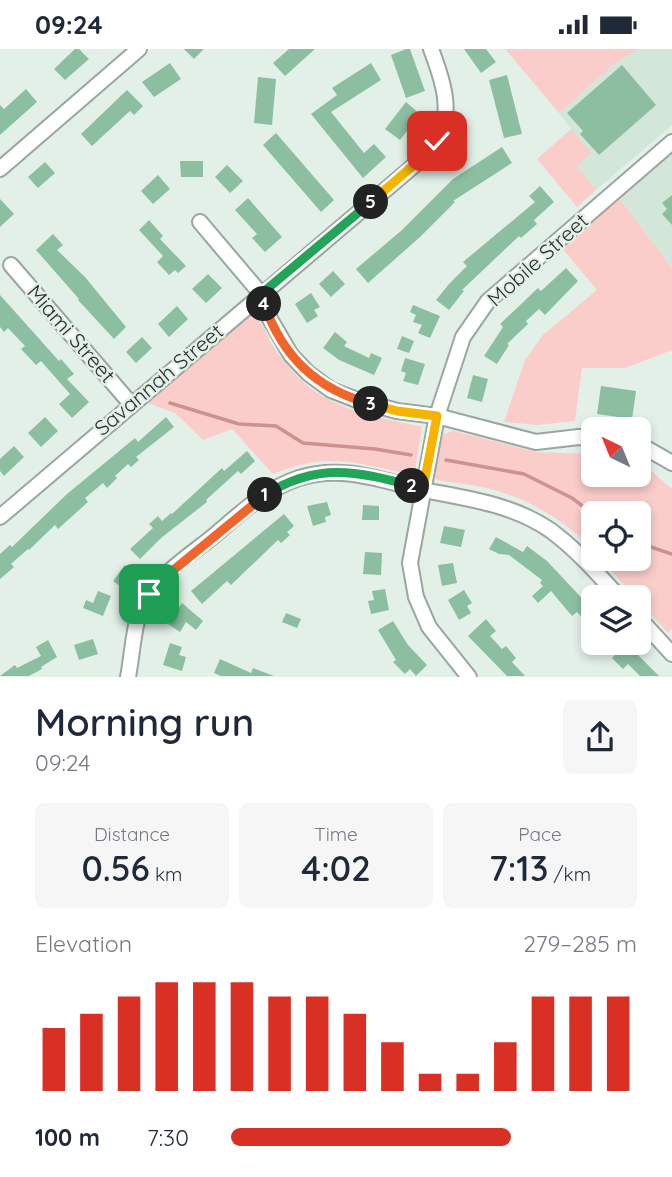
<!DOCTYPE html>
<meta charset="utf-8">
<style>
:root{--surface:#fff;--page:#f6f6f7;--text:#1f2937;--muted:#747a83;--accent:#d93025}
body{margin:0;font-family:Quicksand,sans-serif;background:var(--page);color:var(--text);height:100vh;display:flex;flex-direction:column;font-size:26px;white-space:nowrap}
*{box-sizing:border-box;margin:0}
p{font-size:23px;color:var(--muted)}
.icon{flex:none;width:38px;height:38px;fill:none;stroke:currentColor;stroke-width:2;stroke-linecap:round;stroke-linejoin:round}
.map{position:relative;height:628px;overflow:hidden}
.sheet{display:flex;flex-direction:column;background:var(--surface);flex:1}
.sheet>*{flex:none}
.needle{width:46px;rotate:317deg}
.tools{position:absolute;left:581px;top:368px;display:grid;gap:14px}
.tools a{display:grid;place-items:center;width:70px;height:70px;border-radius:10px;background:var(--surface);box-shadow:0 4px 10px #0003;font-size:35px}
.pin{position:absolute;display:grid;place-items:center;width:60px;height:60px;color:#fff;margin:-30px;border-radius:14px;box-shadow:0 4px 10px #0006}
.km{position:absolute;width:35px;height:35px;margin:-18px;border-radius:50%;background:#222;color:#fff;font-size:19px;line-height:35px;text-align:center}
.round{display:grid;place-items:center;flex:none;width:74px;height:74px;border-radius:10px;background:var(--page)}
.head{display:flex;align-items:center;justify-content:space-between;height:119px;padding:0 35px}
h1{font-size:38px;font-weight:600;line-height:52px}
.figures{display:grid;grid-template-columns:repeat(3,1fr);gap:10px;height:119px;padding:7px 35px}
.figures div{display:grid;align-content:center;border-radius:10px;background:var(--page);text-align:center}
.figures b{font-size:35px;font-weight:600}
.figures small{font-size:19px;font-weight:400}
.figures p{font-size:19px}
.chart{height:196px;padding:14px 35px}
.chart p{display:flex;justify-content:space-between}
.chart svg{width:100%;height:126px;margin-top:7px;stroke:var(--accent);stroke-width:6}
ul{padding:0 35px;list-style:none;font-size:23px}
li{display:grid;grid-template-columns:112px 84px 1fr;align-items:center;height:52px}
li i{height:18px;border-radius:9px;background:var(--accent)}
.status{display:flex;justify-content:space-between;align-items:center;height:49px;padding:0 35px;background:var(--surface);direction:ltr}
.status svg{height:19px;fill:currentColor}
.map>svg:first-child{display:block}
</style>
<div class="status"><b>09:24</b><svg viewBox="0 0 49 12"><path d="M0 12V9h3v3zM5 12V6h3v6zM10 12V3h3v9zM15 12V0h3v12zM26 1h20v11H26zM47 4h2v5h-2z"/></svg></div>
<div class="map">
<svg width="672" height="628" viewBox="0 0 672 628">
<rect width="100%" height="100%" fill="#e3f0e8"/>
<!-- built -->
<g fill="#d3e6da">
<polygon points="641,0 672,0 672,76 596,141 577,117 590,104 559,64 619,11"/>
<polygon points="672,104 672,219 620,150"/>
</g>
<!-- green -->
<g fill="#facdca">
<polygon points="505,0 641,0 619,11 559,64"/>
<polygon points="571,80 591,104 577,117 596,141 577,158 537,110"/>
<polygon points="620,150 672,219 672,301 625,319 582,319 575,372 537,376 504,373 525,311 543,286 597,241 562,199"/>
<path d="M252 266C264 272 266 286 273 297 278 304 284 312 290 319 324 361 372 366 422 378L415 421 408 425C354 413 326 403 273 425L232 380 203 391 175 364 145 353 246 268Z"/>
<path d="M454 382 536 403 593 405V425H639V416L648 419 672 440V580L668 584 639 552V548H635L600 509H639V464H593V501C567 472 524 447 486 439 470 435 453 434 437 431L433 425 443 385Z"/>
</g>
<g fill="none" stroke-linecap="round" stroke-linejoin="round">
<!-- stream -->
<g stroke="#cb928e" stroke-width="3.5">
<polyline points="170,354 239,375 276,377 303,394 375,400 411,406"/>
<polyline points="446,411 524,425 572,449 593,465"/>
<polyline points="639,494 672,505"/>
</g>
</g>
<!-- building -->
<g fill="#8cbfa1">
<polygon points="75,0 79,0 89,10 65,31 54,20"/>
<polygon points="184,0 204,0 194,10"/>
<polygon points="289,0 315,0 285,27 273,14"/>
<polygon points="406,0 410,0 425,42 406,49 391,6"/>
<polygon points="464,0 486,0 496,13 481,24"/>
<polygon points="170,14 181,30 154,48 142,33"/>
<polygon points="371,14 381,31 331,63 364,104 374,95 386,108 363,129 311,65 337,46 332,39"/>
<polygon points="622,16 656,56 599,106 580,85 583,82 567,64"/>
<polygon points="507,26 522,85 504,89 489,31"/>
<polygon points="258,28 276,30 272,76 254,74"/>
<polygon points="26,40 37,53 0,86 0,56 4,60"/>
<polygon points="127,41 143,57 134,66 130,62 92,97 81,85"/>
<polygon points="406,53 420,65 400,91 385,80"/>
<polygon points="276,84 334,151 321,163 263,96"/>
<polygon points="502,98 512,114 453,152 455,153 420,188 368,234 356,220 402,181 453,130"/>
<polygon points="180,112 203,112 203,128 181,128"/>
<polygon points="45,113 55,124 38,139 28,128"/>
<polygon points="227,116 243,132 230,144 215,128"/>
<polygon points="158,126 170,140 153,155 141,142"/>
<polygon points="540,137 554,153 534,171 537,175 521,189 519,187 462,241 464,242 449,261 436,251 449,235 467,217 463,213 535,153 529,147"/>
<polygon points="672,146 672,176 662,165 667,160 662,154"/>
<polygon points="248,149 282,188 265,203 252,189 257,185 235,161"/>
<polygon points="0,150 14,165 0,178"/>
<polygon points="149,171 163,187 160,190 186,217 178,224 175,221 169,226 157,213 163,207 139,181"/>
<polygon points="53,185 63,196 57,201 85,228 126,278 114,290 78,251 79,250 36,201"/>
<polygon points="566,219 578,232 545,266 539,260 526,272 528,275 507,295 509,296 497,315 484,307 503,278 500,275 538,239 541,242"/>
<polygon points="333,222 345,235 331,248 319,235"/>
<polygon points="208,225 222,239 206,254 192,240"/>
<polygon points="311,244 320,258 314,261 318,267 307,274 295,255"/>
<polygon points="0,246 59,312 61,310 74,325 67,330 89,353 72,369 59,355 70,345 41,312 36,316 21,300 25,297 8,279 4,283 0,278"/>
<polygon points="413,256 440,267 430,289 418,284 422,276 413,273 416,266 410,263"/>
<polygon points="177,257 188,270 169,288 158,275"/>
<polygon points="335,283 347,293 344,297 369,309 371,304 382,309 374,326 339,311 323,299"/>
<polygon points="402,287 414,292 409,304 397,300"/>
<polygon points="142,288 152,299 136,314 126,303"/>
<polygon points="405,309 425,315 418,336 403,332 406,324 401,322"/>
<polygon points="473,326 488,330 482,353 467,349"/>
<polygon points="601,337 636,342 632,370 597,365"/>
<polygon points="45,368 58,382 41,398 28,384"/>
<polygon points="166,368 174,378 136,408 139,411 131,418 128,415 115,427 117,429 107,439 103,434 85,449 88,453 58,480 55,476 29,501 28,500 11,515 14,518 0,530 0,505 10,496 12,498 67,445 135,389 138,393"/>
<polygon points="14,397 24,408 4,427 0,422 0,410"/>
<polygon points="247,402 255,412 241,425 238,422 206,451 207,453 161,489 140,510 130,500 153,479 149,475 158,467 162,472 171,464 172,465 222,419 224,422"/>
<polygon points="327,453 331,466 325,468 326,473 313,477 307,457"/>
<polygon points="363,456 379,457 379,471 362,471"/>
<polygon points="284,465 294,477 287,483 290,486 281,494 278,491 231,536 227,532 202,555 191,542"/>
<polygon points="444,477 465,481 461,498 440,494"/>
<polygon points="496,488 523,503 527,497 547,512 593,561 593,580 577,563 572,567 551,542 538,554 532,547 543,537 540,534 542,531 509,506 499,505 489,500"/>
<polygon points="365,503 382,504 381,526 363,525"/>
<polygon points="453,514 457,534 442,537 438,516"/>
<polygon points="125,516 132,521 120,537 113,532"/>
<polygon points="385,540 389,561 371,565 368,552 374,551 372,542"/>
<polygon points="464,541 472,554 467,557 471,564 459,571 448,551"/>
<polygon points="98,542 111,547 103,567 83,559 86,551 93,554"/>
<polygon points="182,554 203,572 196,581 186,573 180,583 168,575"/>
<polygon points="286,564 301,570 297,579 282,573"/>
<polygon points="486,570 496,582 490,587 502,600 506,597 516,609 512,613 525,627 507,627 468,587"/>
<polygon points="393,572 408,596 427,616 416,627 410,620 405,625 393,613 396,611 378,581"/>
<polygon points="93,590 98,605 79,611 74,596"/>
<polygon points="48,591 57,608 41,618 42,620 29,627 0,627 15,616 17,619 41,607 36,598"/>
<polygon points="605,593 625,593 659,627 640,627 628,615 623,620 612,609 616,605"/>
<polygon points="170,594 182,598 179,606 186,608 182,622 163,616"/>
<polygon points="220,610 251,624 253,619 274,627 221,627 214,624"/>
</g>
<g fill="none" stroke-linecap="round" stroke-linejoin="round">
<!-- minor casing -->
<g stroke="#9aa69f" stroke-width="18">
<g id="minor">
<polyline points="0,120 139,0"/>
<polyline points="200,173 261,245 270,270 291,306 308,324 331,341 357,351 397,362 437,367 536,393 579,388 593,389"/>
<polyline points="11,216 131,355"/>
<polyline points="639,395 672,414"/>
<path d="M0 468 417 114C423 107 431 100 436 93 455 65 442 29 431 0"/>
<polyline points="639,569 672,605"/>
<path d="M128 628C132 607 133 584 139 564 149 531 190 507 216 485 242 463 266 440 299 429 343 415 382 432 424 441 468 450 512 455 550 481 576 500 597 524 619 548"/>
<polyline points="469,628 429,578 416,548 410,514 437,367 463,288 488,252 672,93"/>
</g>
</g>
<!-- minor -->
<use href="#minor" stroke="#fff" stroke-width="14"/>
</g>
<g fill="none" stroke-linecap="round" stroke-linejoin="round">
<!-- split-1 casing -->
<g stroke="#fff" stroke-width="14">
<polyline id="split-1" points="149,545 165,528 265,446"/>
</g>
<!-- split-2 casing -->
<g stroke="#fff" stroke-width="14">
<path id="split-2" d="M265 446C317 413 357 422 412 437"/>
</g>
<!-- split-3 casing -->
<g stroke="#fff" stroke-width="14">
<polyline id="split-3" points="371,355 397,362 437,367 423,440 412,437"/>
</g>
<!-- split-4 casing -->
<g stroke="#fff" stroke-width="14">
<path id="split-4" d="M264 255C283 308 316 340 371 355"/>
</g>
<!-- split-5 casing -->
<g stroke="#fff" stroke-width="14">
<polyline id="split-5" points="264,255 261,245 371,153"/>
</g>
<!-- split-6 casing -->
<g stroke="#fff" stroke-width="14">
<polyline id="split-6" points="371,153 416,114 437,92"/>
</g>
<!-- split-1 -->
<use href="#split-1" stroke="#f0652b" stroke-width="9"/>
<!-- split-2 -->
<use href="#split-2" stroke="#22a559" stroke-width="9"/>
<!-- split-3 -->
<use href="#split-3" stroke="#f5b400" stroke-width="9"/>
<!-- split-4 -->
<use href="#split-4" stroke="#f0652b" stroke-width="9"/>
<!-- split-5 -->
<use href="#split-5" stroke="#22a559" stroke-width="9"/>
<!-- split-6 -->
<use href="#split-6" stroke="#f5b400" stroke-width="9"/>
</g>
<g text-anchor="middle" stroke-width="5" stroke-linejoin="round" paint-order="stroke">
<!-- street labels -->
<g font-size="21" fill="#2a2f2c" stroke="#e3f0e8">
<text transform="translate(538 211) rotate(-42)" y="7">Mobile Street</text>
<text transform="translate(71 285) rotate(49)" y="7">Miami Street</text>
<text transform="translate(159 331) rotate(-40)" y="7">Savannah Street</text>
</g>
</g>
</svg>
<div class="tools">
<a><svg class="needle" viewBox="-14 -14 28 28"><path d="M0-13l5 13h-10z" fill="#e53935"/><path d="M0 13l5-13h-10z" fill="#747a83"/></svg></a>
<a><svg class="icon" aria-label="locate" viewBox="0 0 24 24"><circle cx="12" cy="12" r="6"/><path d="M12 2v4M12 18v4M2 12h4M18 12h4"/></svg></a>
<a><svg class="icon" aria-label="layers" viewBox="0 0 24 24"><path d="M12 4l9 5-9 5-9-5zM3 14l9 5 9-5"/></svg></a>
</div>
<div class="pin" style="left:149px;top:545px;background:#1e9e55"><svg class="icon" aria-label="arrive" viewBox="0 0 24 24"><path d="M6 21V4h12l-3 4 3 4H6"/></svg></div>
<div class="pin" style="left:437px;top:92px;background:#d93025"><svg class="icon" aria-label="check" viewBox="0 0 24 24"><path d="M5 12l5 5 9-10"/></svg></div>
<b class="km" style="left:265px;top:446px">1</b>
<b class="km" style="left:412px;top:437px">2</b>
<b class="km" style="left:371px;top:355px">3</b>
<b class="km" style="left:264px;top:255px">4</b>
<b class="km" style="left:371px;top:153px">5</b>
</div>
<section class="sheet">
<div class="head"><div><h1>Morning run</h1><p>09:24</p></div><a class="round"><svg class="icon" aria-label="share" viewBox="0 0 24 24"><path d="M12 15V3M7 8l5-5 5 5M5 13v7h14v-7"/></svg></a></div>
<div class="figures">
<div><p>Distance</p><b>0.56<small> km</small></b></div>
<div><p>Time</p><b>4:02</b></div>
<div><p>Pace</p><b>7:13<small> /km</small></b></div>
</div>
<div class="chart"><p><span>Elevation</span>279–285 m</p>
<svg viewBox="0 0 160 44" preserveAspectRatio="none"><path d="M5 44V22M15 44V17M25 44V11M35 44V6M45 44V6M55 44V6M65 44V11M75 44V11M85 44V17M95 44V27M105 44V38M115 44V38M125 44V27M135 44V11M145 44V11M155 44V11"/></svg>
</div>
<ul>
<li><b>100 m</b>7:30<i style="width:69%"></i></li>
</ul>
</section>
